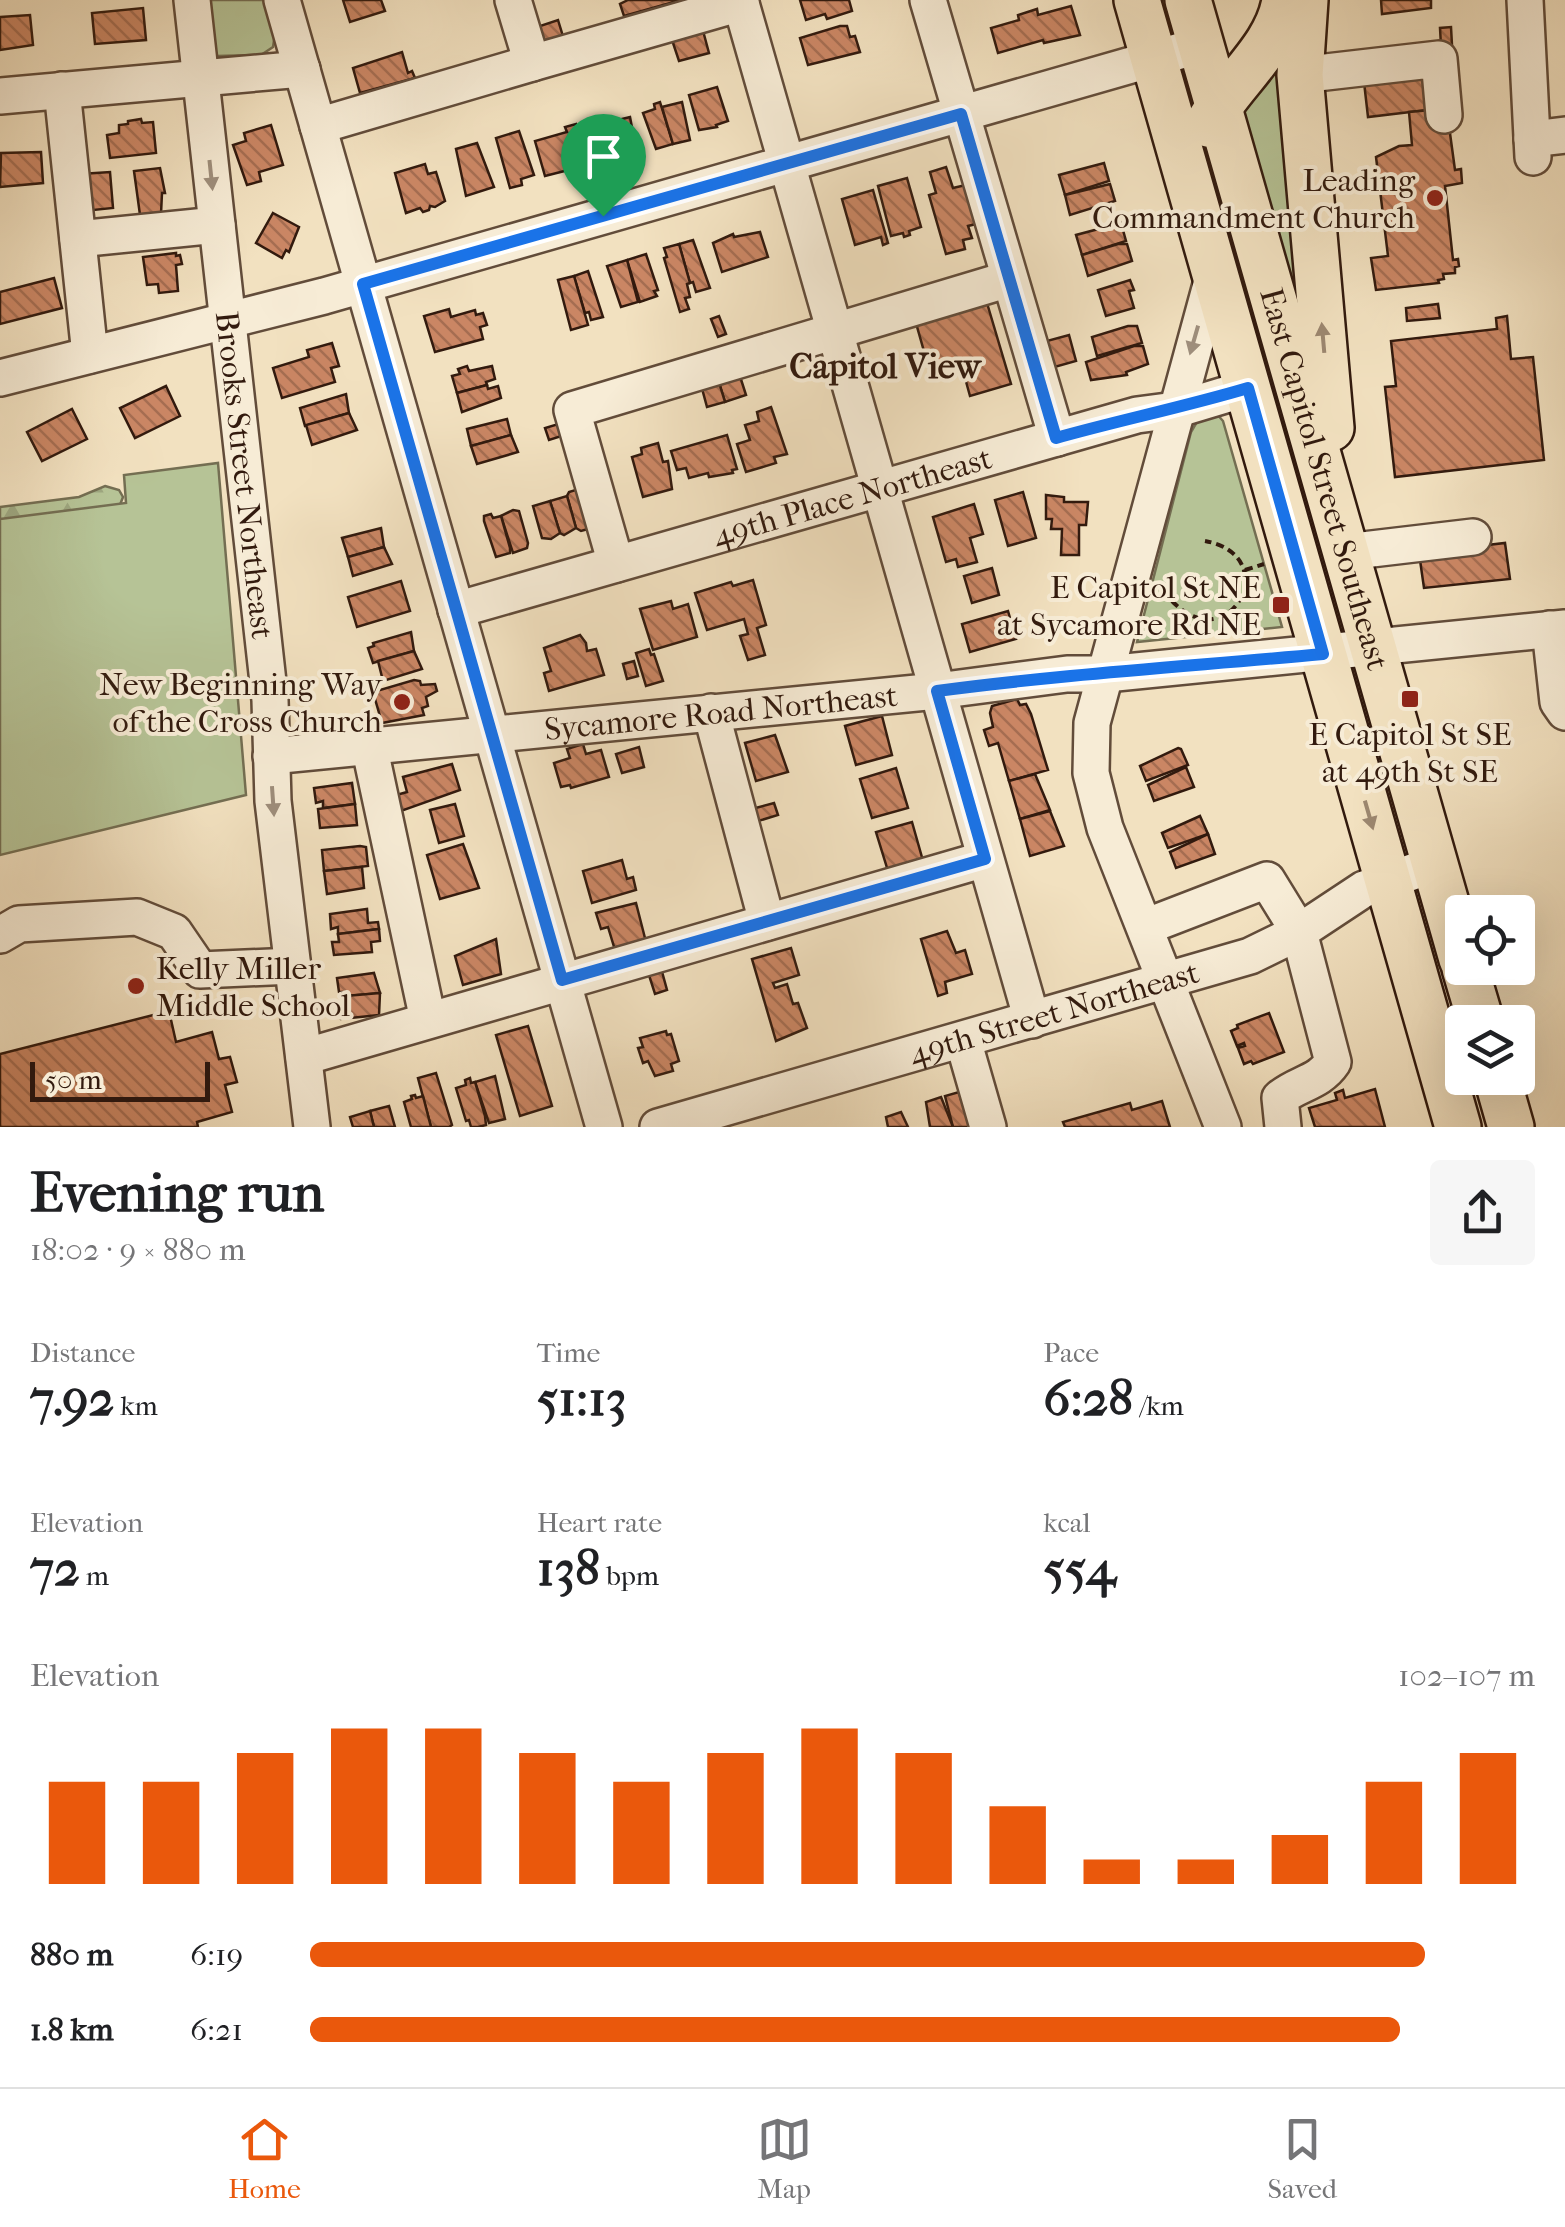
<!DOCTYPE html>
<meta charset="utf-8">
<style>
:root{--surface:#fff;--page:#f6f6f6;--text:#202124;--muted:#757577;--line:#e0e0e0;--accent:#ea580c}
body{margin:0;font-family:"IM FELL French Canon",serif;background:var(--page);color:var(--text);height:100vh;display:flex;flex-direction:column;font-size:38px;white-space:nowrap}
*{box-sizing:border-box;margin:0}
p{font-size:32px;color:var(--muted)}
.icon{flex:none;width:55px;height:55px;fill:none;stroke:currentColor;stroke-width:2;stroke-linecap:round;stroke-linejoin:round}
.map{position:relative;height:1127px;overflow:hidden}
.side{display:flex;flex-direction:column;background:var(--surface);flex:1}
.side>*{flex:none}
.controls{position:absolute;left:1445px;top:895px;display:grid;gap:20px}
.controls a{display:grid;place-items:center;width:90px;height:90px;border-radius:10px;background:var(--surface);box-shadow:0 10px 40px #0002;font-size:50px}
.scale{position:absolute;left:30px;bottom:25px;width:180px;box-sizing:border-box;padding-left:10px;border:5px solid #321a0e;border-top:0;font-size:28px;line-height:35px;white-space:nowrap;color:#321a0e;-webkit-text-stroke:8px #f7ecd6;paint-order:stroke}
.pin{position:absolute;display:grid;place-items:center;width:85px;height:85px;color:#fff;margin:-102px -42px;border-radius:50% 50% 50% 0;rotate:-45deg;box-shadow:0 0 10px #0007}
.pin .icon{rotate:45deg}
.round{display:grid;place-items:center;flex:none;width:105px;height:105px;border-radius:10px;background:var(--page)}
.summary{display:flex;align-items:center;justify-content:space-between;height:170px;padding:0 30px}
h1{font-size:55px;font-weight:700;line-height:75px}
.metrics{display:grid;grid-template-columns:repeat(3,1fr);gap:15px;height:170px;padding:10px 30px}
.metrics div{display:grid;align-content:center}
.metrics b{font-size:50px;font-weight:700}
.metrics small{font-size:28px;font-weight:400}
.metrics p{font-size:28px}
.chart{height:280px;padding:20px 30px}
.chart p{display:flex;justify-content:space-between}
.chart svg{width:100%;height:180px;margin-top:10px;stroke:var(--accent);stroke-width:6}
ul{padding:0 30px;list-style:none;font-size:32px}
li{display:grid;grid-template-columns:160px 120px 1fr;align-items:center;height:75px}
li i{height:25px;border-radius:12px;background:var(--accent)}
.menu{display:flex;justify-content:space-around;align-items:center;height:140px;border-top:2px solid var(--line);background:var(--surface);font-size:28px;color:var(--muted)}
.menu a{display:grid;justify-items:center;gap:5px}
.menu .on{color:var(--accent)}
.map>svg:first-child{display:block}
</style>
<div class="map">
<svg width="1565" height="1127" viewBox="0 0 1565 1127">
<defs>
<pattern id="forest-firs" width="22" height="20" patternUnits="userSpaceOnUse" patternTransform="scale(2.5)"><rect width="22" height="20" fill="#b6c396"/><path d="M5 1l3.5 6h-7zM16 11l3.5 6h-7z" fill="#9da780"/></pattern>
<pattern id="building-back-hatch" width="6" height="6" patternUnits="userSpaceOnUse" patternTransform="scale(2.5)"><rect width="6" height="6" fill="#ca8664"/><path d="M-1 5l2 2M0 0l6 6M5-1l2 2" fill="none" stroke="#a56d51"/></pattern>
</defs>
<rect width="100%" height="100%" fill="#f2e1c0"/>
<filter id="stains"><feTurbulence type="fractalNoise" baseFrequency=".002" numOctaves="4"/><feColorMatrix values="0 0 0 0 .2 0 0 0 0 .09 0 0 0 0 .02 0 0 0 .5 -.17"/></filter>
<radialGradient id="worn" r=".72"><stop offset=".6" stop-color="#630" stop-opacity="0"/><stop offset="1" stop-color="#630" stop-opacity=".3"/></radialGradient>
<!-- forest -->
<polygon fill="url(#forest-firs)" stroke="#746e52" stroke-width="2.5" points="105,486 119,490 123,497 113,523 0,596 0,507 79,497"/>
<!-- green -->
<g fill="#b6c396" stroke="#746e52" stroke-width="2.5">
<polygon points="205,0 265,0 275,34 273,47 261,55 217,56 213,52"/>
<polygon points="1278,48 1308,344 1237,100"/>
<polygon points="1216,413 1223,421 1282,627 1137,642 1191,432 1198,420"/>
<polygon points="218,463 246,795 0,855 0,519 126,503 124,475"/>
</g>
<!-- building -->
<g fill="url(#building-back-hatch)" stroke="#321a0e" stroke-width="2.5">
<polygon points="343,0 381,0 385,11 350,22"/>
<polygon points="628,0 681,0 624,16 620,4"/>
<polygon points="800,0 849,0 852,11 827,19 825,14 806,20"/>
<polygon points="1381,0 1431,0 1431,8 1382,14"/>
<polygon points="1071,6 1080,35 1044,43 1043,40 998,53 991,28 1019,20 1018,15 1037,9 1038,15"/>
<polygon points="143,8 146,40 95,44 92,13"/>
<polygon points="30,15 33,45 0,50 0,17"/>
<polygon points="558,20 565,43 543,49 537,27"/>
<polygon points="840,26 847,26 850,37 855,36 860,52 808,65 800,38"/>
<polygon points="702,27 709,53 679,61 670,34"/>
<polygon points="1451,27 1452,45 1441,46 1440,28"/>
<polygon points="402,52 408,73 412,71 415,78 360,93 353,68"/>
<polygon points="1428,74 1436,109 1368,117 1364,82"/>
<polygon points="717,87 728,121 716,125 717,127 699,130 689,95"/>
<polygon points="660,102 673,144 656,149 643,113 655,109 654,104"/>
<polygon points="682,102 690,140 673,144 662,107"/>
<polygon points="1431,110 1449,126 1455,170 1461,169 1462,183 1445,186 1453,260 1458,259 1459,266 1455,267 1455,273 1443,274 1444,279 1438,280 1439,283 1376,290 1371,258 1388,256 1376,157 1399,146 1412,145 1409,112"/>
<polygon points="606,117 621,159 604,164 591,128 601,125 599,119"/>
<polygon points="630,117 637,154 621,159 610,122"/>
<polygon points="141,119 142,123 153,122 156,153 110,158 107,135 119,133 119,125 128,124 128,121"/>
<polygon points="576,124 588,165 545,176 535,141 567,132 565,127"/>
<polygon points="271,125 283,165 259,172 261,181 247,185 233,145 246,141 244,133"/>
<polygon points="519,131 534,175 521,179 522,185 510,188 496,138"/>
<polygon points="477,143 494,187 466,196 456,149"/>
<polygon points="41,152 43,183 0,187 1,153"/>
<polygon points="1104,163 1109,181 1065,195 1059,175"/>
<polygon points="425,164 428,174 436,172 445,201 435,207 430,206 429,210 423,212 420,208 406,213 395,173"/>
<polygon points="946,167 953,188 970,184 980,223 968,226 972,238 963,240 965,249 946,254 929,195 936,193 930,172"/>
<polygon points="160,168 165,193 162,193 161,214 140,215 134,171"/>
<polygon points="110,172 113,208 84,211 81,174"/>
<polygon points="907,178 921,227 909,231 910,235 904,237 903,233 891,236 878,186"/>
<polygon points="1110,184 1115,201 1070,215 1065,195"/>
<polygon points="873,190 888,243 883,245 881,237 855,245 842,199"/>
<polygon points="273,213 299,227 289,252 286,250 282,258 256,243"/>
<polygon points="1121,223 1126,241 1082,255 1076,235"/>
<polygon points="760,232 768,257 722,272 713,243 733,234 734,237"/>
<polygon points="693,240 710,288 696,292 693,282 690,283 679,244"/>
<polygon points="679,244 690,283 687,284 690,297 685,298 689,309 680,312 664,258 667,257 664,248"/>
<polygon points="1118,244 1127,244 1132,261 1088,276 1082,255"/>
<polygon points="176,253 176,256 180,255 182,264 176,265 178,291 159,293 158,284 147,285 143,257"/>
<polygon points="646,254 658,290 654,291 657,296 640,302 627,260"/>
<polygon points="627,260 638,302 621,307 607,266"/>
<polygon points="588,271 603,317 591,320 589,312 585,313 574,276"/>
<polygon points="574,276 588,325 571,330 558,280"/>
<polygon points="54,278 62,308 0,324 0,292"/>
<polygon points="1130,280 1134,290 1129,291 1134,308 1106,316 1098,290"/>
<polygon points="987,303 1011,384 970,396 962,367 931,376 916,323"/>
<polygon points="1438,304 1440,318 1407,321 1406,308"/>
<polygon points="449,309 451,317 475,310 476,315 483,313 487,325 480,327 483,339 435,352 424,316"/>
<polygon points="719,316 726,334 718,337 711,319"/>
<polygon points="1507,316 1511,359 1533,357 1544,460 1395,477 1385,387 1396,386 1391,341 1497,329 1496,318"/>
<polygon points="1128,326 1137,326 1142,343 1097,356 1092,337"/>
<polygon points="1069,335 1076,361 1051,368 1043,342"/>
<polygon points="332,343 339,366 331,368 335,382 282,398 273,368 309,357 307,350"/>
<polygon points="1134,346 1143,346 1148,364 1126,372 1127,375 1091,380 1086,362"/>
<polygon points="467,366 469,371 492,366 495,379 486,382 487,385 457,393 452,376 460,374 458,369"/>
<polygon points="738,370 746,395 725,402 717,376"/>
<polygon points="717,376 725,402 707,407 700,381"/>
<polygon points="487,385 488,389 498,386 501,398 462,412 457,393"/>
<polygon points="166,386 180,416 135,438 120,408"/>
<polygon points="346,394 349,413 305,426 300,408"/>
<polygon points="771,407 787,454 774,457 776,463 746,472 737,444 750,440 745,425 759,421 757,412"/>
<polygon points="72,409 87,439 42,461 27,432"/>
<polygon points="349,413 357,430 312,445 306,425"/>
<polygon points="507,419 511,435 471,446 467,429"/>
<polygon points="565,422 568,434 549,440 545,428"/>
<polygon points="511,435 518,452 477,464 471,446"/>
<polygon points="727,435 737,469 732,470 733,473 709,477 708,473 689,478 686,468 677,470 671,451"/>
<polygon points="658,443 663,462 668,461 672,489 643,497 632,457 642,454 641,448"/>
<polygon points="582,488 588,529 581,531 576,528 567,496 569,492"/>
<polygon points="1023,492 1036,538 1008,546 995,500"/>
<polygon points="1046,495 1064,497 1064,502 1088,502 1086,525 1079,525 1079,555 1061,555 1062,529 1051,529 1052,519 1046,519"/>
<polygon points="567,496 576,528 564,535 560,533 550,501"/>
<polygon points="550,501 560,533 551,539 542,538 533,506"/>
<polygon points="974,504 983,534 970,538 977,562 958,567 956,559 946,562 933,517"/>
<polygon points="513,510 519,511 528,543 527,548 513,553 501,516"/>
<polygon points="491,514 493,518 501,516 510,548 510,553 496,557 484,521 484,516"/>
<polygon points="381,528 384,547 348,557 342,538"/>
<polygon points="1505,543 1510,579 1424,588 1419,553"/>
<polygon points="384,547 392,564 353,576 348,557"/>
<polygon points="992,568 999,595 972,603 964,576"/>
<polygon points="753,580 766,625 757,628 765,655 748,660 740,636 748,634 744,619 707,630 695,593 731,582 733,586"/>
<polygon points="401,581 410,611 357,627 348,597"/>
<polygon points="671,601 673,609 688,604 697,637 653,650 640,609"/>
<polygon points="1008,611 1016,639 970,652 962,624"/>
<polygon points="411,632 414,651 373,663 368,648 374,646 373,643"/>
<polygon points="580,635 586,643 587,651 596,649 604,675 549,691 544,673 551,671 544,648"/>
<polygon points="649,649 651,655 654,654 663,681 646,686 636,653"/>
<polygon points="414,651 422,669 383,681 378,661"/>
<polygon points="634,661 638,676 627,679 623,664"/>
<polygon points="414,680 420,681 421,685 435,684 437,691 426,697 428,706 422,708 424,715 382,723 373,692"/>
<polygon points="1017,699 1020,705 1026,704 1031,714 1048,770 1009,781 998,743 989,746 984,730 993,727 990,713 992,706"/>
<polygon points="882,716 892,755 856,765 845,726"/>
<polygon points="775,735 788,772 756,781 745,743"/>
<polygon points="583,744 586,754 601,750 609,777 571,788 570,785 561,787 554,763 570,758 567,749"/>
<polygon points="639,747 644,767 622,773 616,754"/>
<polygon points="1178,748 1181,749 1188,765 1146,781 1140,766"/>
<polygon points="452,764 460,790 401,811 396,795 407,792 403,777"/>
<polygon points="1186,767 1194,787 1154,801 1148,785"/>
<polygon points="896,768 908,808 872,818 860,779"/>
<polygon points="1035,774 1050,810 1020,819 1009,781"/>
<polygon points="352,783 355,804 323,808 323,801 316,803 314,788"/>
<polygon points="774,803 778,815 755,822 752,809"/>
<polygon points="355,804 357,825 320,828 318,809"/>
<polygon points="455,804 464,836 439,843 430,810"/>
<polygon points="1050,811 1064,846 1030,856 1020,819"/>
<polygon points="1200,816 1208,834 1168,848 1162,833"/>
<polygon points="912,822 923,861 888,871 876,832"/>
<polygon points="1208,834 1215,854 1176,868 1170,852"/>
<polygon points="463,844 479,888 440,899 427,855"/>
<polygon points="360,846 366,847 368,866 324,871 322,850"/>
<polygon points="622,860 627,879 633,877 636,890 592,903 583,871"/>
<polygon points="362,867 364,888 327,894 324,871"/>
<polygon points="636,903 646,942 615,950 608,927 601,929 596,913"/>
<polygon points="367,909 368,923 378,922 379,929 338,934 338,927 331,929 330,914"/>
<polygon points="379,929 380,941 371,942 372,952 334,955 332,942 339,942 338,934"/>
<polygon points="947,931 956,953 965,950 972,974 945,982 947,993 938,996 921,939"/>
<polygon points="496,939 501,974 463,985 455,956"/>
<polygon points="791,948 799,975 773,983 775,988 787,984 793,1004 798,1003 807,1028 776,1041 752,959"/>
<polygon points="661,968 667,990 655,994 648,972"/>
<polygon points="374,973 380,993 345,996 345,992 339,992 337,978"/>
<polygon points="380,993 379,1015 341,1019 339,1006 347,1004 345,996"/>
<polygon points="169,1011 176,1042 212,1032 219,1059 230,1057 237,1082 225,1085 232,1112 197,1122 198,1127 0,1127 0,1054"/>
<polygon points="1269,1013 1284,1052 1253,1064 1251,1061 1244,1064 1238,1048 1245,1046 1244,1043 1237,1046 1231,1031 1238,1028 1237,1025"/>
<polygon points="528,1026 552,1106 520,1116 496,1035"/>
<polygon points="666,1031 667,1035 671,1034 679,1061 671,1064 673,1071 655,1076 648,1061 643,1063 638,1048 643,1047 640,1038"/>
<polygon points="436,1073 452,1125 449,1127 431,1127 418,1078"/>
<polygon points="495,1076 505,1119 489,1123 475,1082"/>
<polygon points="470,1078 471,1083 475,1082 485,1116 486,1125 478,1127 471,1127 469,1120 466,1121 456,1088 466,1085 465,1080"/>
<polygon points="1375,1089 1385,1127 1315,1127 1309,1108 1337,1100 1335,1093 1343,1090 1345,1098"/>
<polygon points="959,1092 961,1100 964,1099 972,1127 953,1127 945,1096"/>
<polygon points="415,1095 416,1098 423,1096 431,1127 411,1127 404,1102 412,1099 411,1096"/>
<polygon points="941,1097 953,1127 930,1127 926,1102"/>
<polygon points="1162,1101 1170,1127 1065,1127 1063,1122 1130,1103 1132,1110"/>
<polygon points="389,1106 395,1127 374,1127 370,1111"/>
<polygon points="370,1111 374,1127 353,1127 350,1117"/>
<polygon points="901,1112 908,1127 888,1127 886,1117"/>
</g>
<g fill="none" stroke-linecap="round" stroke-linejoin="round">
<!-- minor casing -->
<g stroke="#624c3a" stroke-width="40">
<g id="minor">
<path id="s1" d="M192 0 270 700 273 801 312 1127"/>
<polyline points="282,0 604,1127"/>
<polyline points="513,0 532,63 741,3"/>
<polyline points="740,0 1032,1020"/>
<polyline points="928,0 1057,438"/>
<polyline points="1525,0 1533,157"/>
<polyline points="1300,75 1439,59 1444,115"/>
<polyline points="62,90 90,355"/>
<polyline points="0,96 302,69"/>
<polyline points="318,126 532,63"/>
<polyline points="1532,139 1565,135"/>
<polyline points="78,239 217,225"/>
<polyline points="1215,270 1092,723 1091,773 1105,828 1223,1127"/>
<polyline points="0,378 324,296 1201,45"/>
<polyline points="1346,552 1473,537"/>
<polyline points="616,564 572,410 1009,279"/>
<path id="s2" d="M456 610 1137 415 1175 410 1248 388"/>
<polyline points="1550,629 1558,702 1565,712"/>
<polyline points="711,712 767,922"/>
<polyline points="369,745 428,1020"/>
<path id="s3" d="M271 756 937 691 1067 674H1106L1565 628"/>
<path d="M1145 927 1267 880 1299 932 1333 1062C1319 1083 1298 1083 1280 1098L1283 1127"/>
<polyline points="0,935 19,924 137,917 174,932 200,970 293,966"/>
<polyline points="963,1040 988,1127"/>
<polyline points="304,1057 985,859"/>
<path id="s4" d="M658 1127 1250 956 1299 932 1364 889 1435 864"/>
</g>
</g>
<!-- major casing -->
<g stroke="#321a0e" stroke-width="50">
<g id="major">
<polyline points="1137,0 1458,1127"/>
<path id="s5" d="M1188 0 1462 959"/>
<polyline points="1305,0 1300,75 1331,428"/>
<path d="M1208 124C1230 83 1278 48 1285 0"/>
<polyline points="1465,968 1481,1022"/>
<polyline points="1497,1078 1511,1127"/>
</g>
</g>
<!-- path -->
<g stroke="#321a0e" stroke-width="4" stroke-dasharray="8 5" stroke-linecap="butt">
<polyline points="1245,570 1264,564"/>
<path d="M1172 601C1229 661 1286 556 1205 541"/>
</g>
<!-- minor -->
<use href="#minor" stroke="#f7ecd6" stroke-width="35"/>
<!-- major -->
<use href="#major" stroke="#f2e1c0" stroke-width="45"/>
</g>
<!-- one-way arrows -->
<defs><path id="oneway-solid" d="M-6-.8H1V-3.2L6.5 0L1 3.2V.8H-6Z" transform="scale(2.5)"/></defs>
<g fill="#9e8e7c">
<use href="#oneway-solid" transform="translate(211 175) rotate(84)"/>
<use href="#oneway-solid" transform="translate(1194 340) rotate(106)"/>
<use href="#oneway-solid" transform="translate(273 801) rotate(86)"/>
</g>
<g fill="#9c8770">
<use href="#oneway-solid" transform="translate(1323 338) rotate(-95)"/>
<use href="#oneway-solid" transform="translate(1369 815) rotate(74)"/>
</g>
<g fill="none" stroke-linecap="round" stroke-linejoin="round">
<!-- route casing -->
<g stroke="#fff" stroke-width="20">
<path id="route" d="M961 114 1056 438C1120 420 1184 407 1248 388L1323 654C1194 666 1065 674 937 691L985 859 562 980 363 284Z"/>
</g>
<!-- route -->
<use href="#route" stroke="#1a73e8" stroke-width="12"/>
</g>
<!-- markers -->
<g fill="#8f2418" stroke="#f7ecd6" stroke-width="4">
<circle cx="1435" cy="198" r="10"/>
<rect x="1271" y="595" width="20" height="20" rx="5"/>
<rect x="1400" y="689" width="20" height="20" rx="5"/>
<circle cx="402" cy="702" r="10"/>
<circle cx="136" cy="986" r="10"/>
</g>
<g text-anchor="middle" stroke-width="8" stroke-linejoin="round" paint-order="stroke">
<!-- poi labels -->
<g font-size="32" fill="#321a0e" stroke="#f7ecd6" text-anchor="end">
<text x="1415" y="191">Leading<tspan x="1415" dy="37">Commandment Church</tspan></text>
<text x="1261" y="598">E Capitol St NE<tspan x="1261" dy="37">at Sycamore Rd NE</tspan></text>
<text x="382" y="695">New Beginning Way<tspan x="382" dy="37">of the Cross Church</tspan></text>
<text x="1410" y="745" text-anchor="middle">E Capitol St SE<tspan x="1410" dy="37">at 49th St SE</tspan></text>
<text x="156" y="979" text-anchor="start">Kelly Miller<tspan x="156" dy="37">Middle School</tspan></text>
</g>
<!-- street labels -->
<g font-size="32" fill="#321a0e" stroke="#f7ecd6">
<text dy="11" stroke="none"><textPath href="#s1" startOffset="478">Brooks Street Northeast</textPath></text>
<text dy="11" stroke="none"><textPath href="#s5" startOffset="498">East Capitol Street Southeast</textPath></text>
<text dy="11" stroke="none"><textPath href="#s2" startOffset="412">49th Place Northeast</textPath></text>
<text dy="11" stroke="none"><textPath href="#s3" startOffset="452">Sycamore Road Northeast</textPath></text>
<text dy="11" stroke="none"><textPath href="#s4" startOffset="412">49th Street Northeast</textPath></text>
</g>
<!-- neighbourhood labels -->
<g font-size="35" font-weight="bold" fill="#321a0e" stroke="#f7ecd6">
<text x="885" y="378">Capitol View</text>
</g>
</g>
<rect width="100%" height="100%" filter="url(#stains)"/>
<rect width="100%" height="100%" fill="url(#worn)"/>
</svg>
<div class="controls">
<a><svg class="icon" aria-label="locate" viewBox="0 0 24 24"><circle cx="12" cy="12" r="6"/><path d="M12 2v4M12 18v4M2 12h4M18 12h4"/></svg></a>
<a><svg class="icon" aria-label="layers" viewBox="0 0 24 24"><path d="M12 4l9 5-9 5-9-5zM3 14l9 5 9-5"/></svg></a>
</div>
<div class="scale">50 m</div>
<div class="pin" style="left:603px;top:216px;background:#1e9e55"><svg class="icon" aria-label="arrive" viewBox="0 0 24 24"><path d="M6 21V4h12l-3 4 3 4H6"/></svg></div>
</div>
<section class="side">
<div class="summary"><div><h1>Evening run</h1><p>18:02 · 9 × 880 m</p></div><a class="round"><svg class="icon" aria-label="share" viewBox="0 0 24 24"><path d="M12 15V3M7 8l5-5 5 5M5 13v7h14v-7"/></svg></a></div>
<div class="metrics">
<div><p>Distance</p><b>7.92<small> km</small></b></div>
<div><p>Time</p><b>51:13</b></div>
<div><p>Pace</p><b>6:28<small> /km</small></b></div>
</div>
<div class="metrics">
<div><p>Elevation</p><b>72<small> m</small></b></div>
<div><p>Heart rate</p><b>138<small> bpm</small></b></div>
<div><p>kcal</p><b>554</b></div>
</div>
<div class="chart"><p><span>Elevation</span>102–107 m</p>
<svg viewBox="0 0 160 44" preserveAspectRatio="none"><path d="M5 44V19M15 44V19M25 44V12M35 44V6M45 44V6M55 44V12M65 44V19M75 44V12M85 44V6M95 44V12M105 44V25M115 44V38M125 44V38M135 44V32M145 44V19M155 44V12"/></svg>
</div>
<ul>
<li><b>880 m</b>6:19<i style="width:91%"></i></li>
<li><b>1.8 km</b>6:21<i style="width:89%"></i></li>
</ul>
</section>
<nav class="menu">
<a class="on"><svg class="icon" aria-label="home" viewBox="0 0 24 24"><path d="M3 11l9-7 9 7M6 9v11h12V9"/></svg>Home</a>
<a><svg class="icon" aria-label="map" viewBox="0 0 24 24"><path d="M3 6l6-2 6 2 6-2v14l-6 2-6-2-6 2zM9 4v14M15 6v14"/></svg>Map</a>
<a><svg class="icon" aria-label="saved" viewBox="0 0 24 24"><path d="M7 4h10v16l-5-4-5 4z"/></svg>Saved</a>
</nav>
